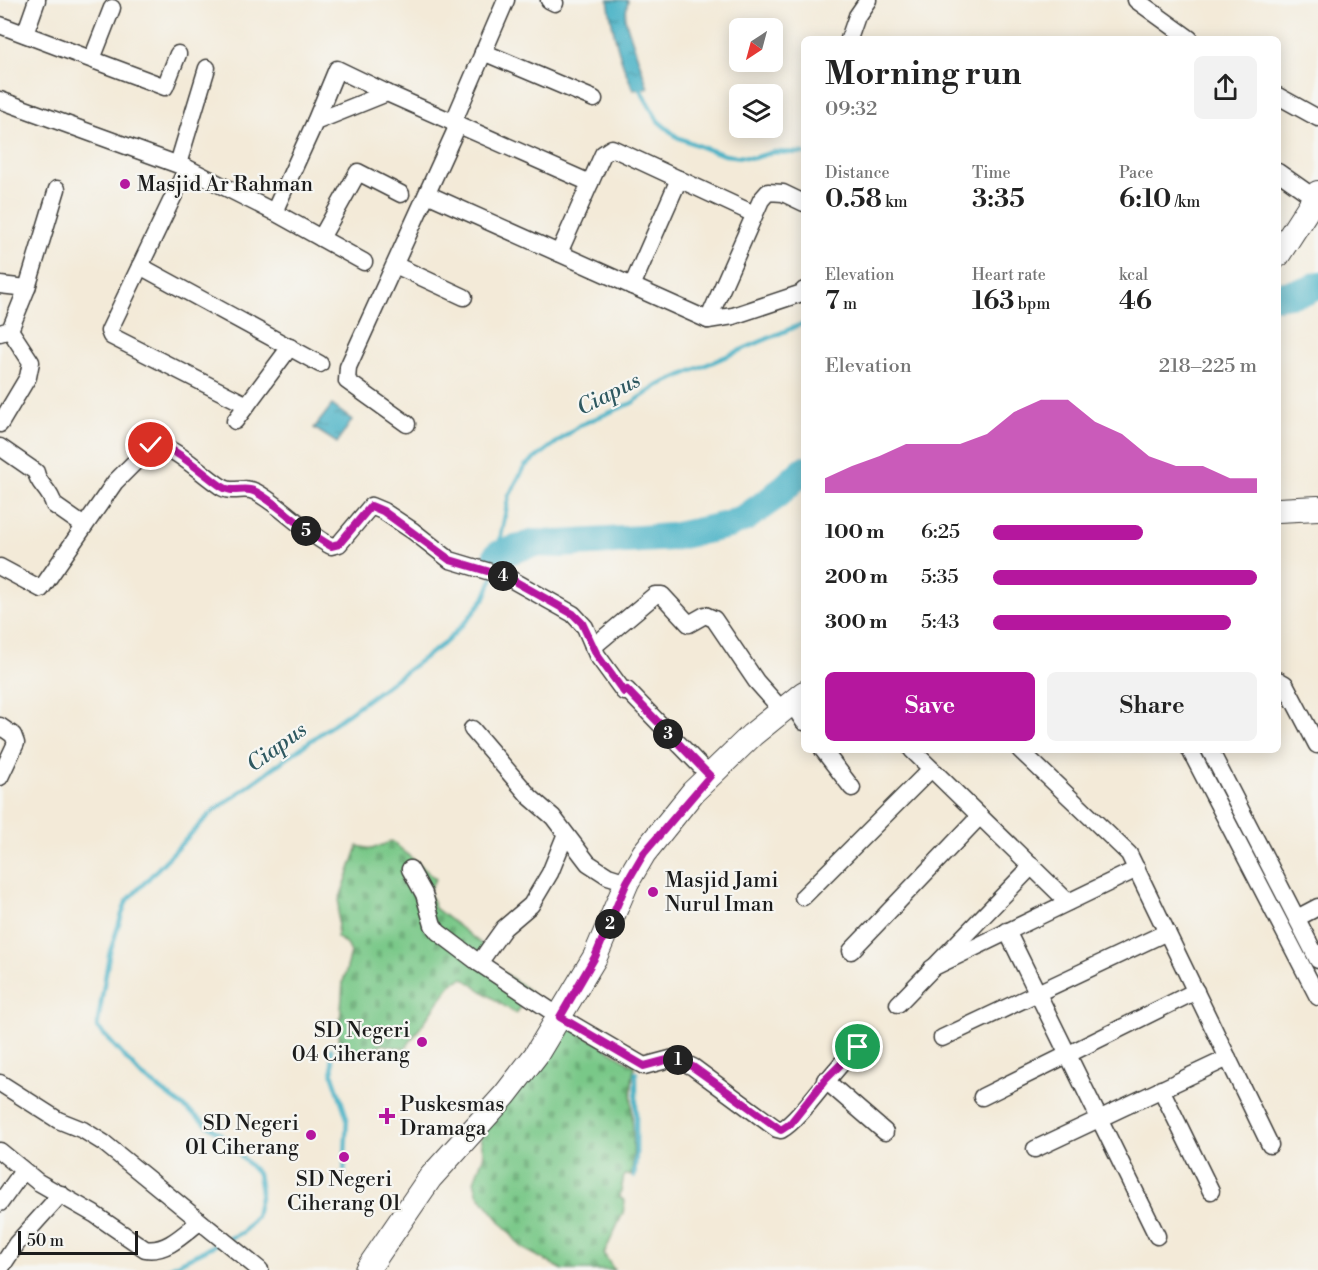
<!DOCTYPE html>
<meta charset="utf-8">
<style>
:root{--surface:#fff;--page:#f2f2f2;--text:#222;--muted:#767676;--accent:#b5179e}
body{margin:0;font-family:"Libre Bodoni",serif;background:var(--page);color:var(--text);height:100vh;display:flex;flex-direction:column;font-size:22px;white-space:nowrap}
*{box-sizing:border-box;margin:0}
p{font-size:20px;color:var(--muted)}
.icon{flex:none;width:33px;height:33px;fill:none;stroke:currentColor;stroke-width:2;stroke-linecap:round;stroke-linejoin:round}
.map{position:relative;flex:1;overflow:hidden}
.drawer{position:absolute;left:801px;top:36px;width:480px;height:717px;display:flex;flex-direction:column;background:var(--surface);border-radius:9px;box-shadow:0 3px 15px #0003}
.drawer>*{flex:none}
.needle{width:39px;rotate:216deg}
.tools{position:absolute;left:729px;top:18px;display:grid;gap:12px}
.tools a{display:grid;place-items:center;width:54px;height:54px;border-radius:9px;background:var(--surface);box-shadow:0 3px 15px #0003;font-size:30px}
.scale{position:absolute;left:18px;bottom:15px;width:120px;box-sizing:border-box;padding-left:6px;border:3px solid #1c1c1c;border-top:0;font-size:16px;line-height:21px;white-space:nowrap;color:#1c1c1c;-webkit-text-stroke:4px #f6f6f2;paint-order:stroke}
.pin{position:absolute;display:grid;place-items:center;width:51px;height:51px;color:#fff;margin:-26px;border:3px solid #fff;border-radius:50%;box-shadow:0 2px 6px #0007}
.km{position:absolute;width:30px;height:30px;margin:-15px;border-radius:50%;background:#222;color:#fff;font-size:16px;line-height:30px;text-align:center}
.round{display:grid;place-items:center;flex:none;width:63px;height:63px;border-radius:9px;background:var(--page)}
.summary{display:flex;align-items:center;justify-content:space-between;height:102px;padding:0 24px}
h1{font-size:33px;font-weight:600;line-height:45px}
.figures{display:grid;grid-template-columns:repeat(3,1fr);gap:9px;height:102px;padding:6px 24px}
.figures div{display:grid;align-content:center}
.figures b{font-size:26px;font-weight:600}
.figures small{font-size:16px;font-weight:400}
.figures p{font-size:16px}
.chart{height:168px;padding:12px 24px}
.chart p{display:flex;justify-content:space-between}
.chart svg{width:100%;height:108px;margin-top:6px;fill:var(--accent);opacity:.7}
.button{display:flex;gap:12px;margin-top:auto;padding:12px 24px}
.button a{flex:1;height:69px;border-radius:9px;background:var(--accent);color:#fff;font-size:24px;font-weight:600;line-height:69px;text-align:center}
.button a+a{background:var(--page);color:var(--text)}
ul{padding:0 24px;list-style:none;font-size:20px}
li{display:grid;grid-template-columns:96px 72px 1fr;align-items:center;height:45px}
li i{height:15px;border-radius:8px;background:var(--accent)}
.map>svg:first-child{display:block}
</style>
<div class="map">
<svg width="1318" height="1270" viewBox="0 0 1318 1270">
<defs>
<pattern id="cemetery-stones" width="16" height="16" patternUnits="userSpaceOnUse" patternTransform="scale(1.5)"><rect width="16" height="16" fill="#79c888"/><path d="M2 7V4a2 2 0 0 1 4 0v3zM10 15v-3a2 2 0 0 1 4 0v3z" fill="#68ab75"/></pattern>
<pattern id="water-ripples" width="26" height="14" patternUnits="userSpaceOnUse" patternTransform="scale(1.5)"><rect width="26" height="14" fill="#48b2c6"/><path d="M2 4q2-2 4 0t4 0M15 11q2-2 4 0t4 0" fill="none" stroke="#3b90a0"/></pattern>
</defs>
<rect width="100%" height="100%" fill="#f6f6f2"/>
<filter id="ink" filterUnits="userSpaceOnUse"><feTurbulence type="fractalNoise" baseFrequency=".0167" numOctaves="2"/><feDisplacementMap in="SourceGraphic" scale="12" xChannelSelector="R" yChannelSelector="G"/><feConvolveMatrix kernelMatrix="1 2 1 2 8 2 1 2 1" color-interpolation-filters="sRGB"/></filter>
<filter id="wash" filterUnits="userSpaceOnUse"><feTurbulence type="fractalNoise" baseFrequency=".008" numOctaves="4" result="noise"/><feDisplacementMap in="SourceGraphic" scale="24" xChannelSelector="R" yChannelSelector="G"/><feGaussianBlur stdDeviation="1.35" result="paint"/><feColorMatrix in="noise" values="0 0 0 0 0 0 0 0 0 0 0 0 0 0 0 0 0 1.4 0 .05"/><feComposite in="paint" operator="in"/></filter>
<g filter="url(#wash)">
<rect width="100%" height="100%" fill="#f3ead8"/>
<!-- cemetery -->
<g fill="url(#cemetery-stones)" stroke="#4a7252" stroke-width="1.5">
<path d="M392 841 436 879 429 891 435 908 493 953 486 960 531 992 516 1014 463 978 452 983 405 1049 381 1044C369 1055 354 1055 338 1052L343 982 351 953 348 946 337 937 339 901 358 846 372 849Z"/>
<path d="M566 1024 635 1066C626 1095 638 1142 631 1175H624L620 1197 625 1201 623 1213 604 1254 614 1270H563L522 1248 477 1193 474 1181 484 1155 478 1128Z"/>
</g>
<!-- water -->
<g fill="url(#water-ripples)" stroke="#326771" stroke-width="1.5">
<path d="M608 0H628L625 19 648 88 634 90C619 61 613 32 608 0Z"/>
<polygon points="332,405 352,420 337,443 314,428"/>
</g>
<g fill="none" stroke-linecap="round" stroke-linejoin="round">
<!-- stream -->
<g stroke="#48b2c6" stroke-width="4.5">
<polyline points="637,84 658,121 677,137 704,148 725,155 754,158 773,152 804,153"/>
<polyline points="331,1049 333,1076 347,1118 344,1174"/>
<polyline points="634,1176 636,1155 636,1073"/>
<polyline points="227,1239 243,1232 256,1216 261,1192 258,1174 220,1134 141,1075 97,1027 109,955 126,902 211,813 401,675 447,641 468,619 484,599 492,580 509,496 525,466 580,425 632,403 659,385 804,323"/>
<polyline points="165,1270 219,1243"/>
</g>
<!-- river -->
<g stroke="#48b2c6" stroke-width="28">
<polyline points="1278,296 1307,291 1318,285"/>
<polyline points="497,555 534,543 561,544 672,537 728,525 745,518 773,498 804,470"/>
</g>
</g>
</g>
<g filter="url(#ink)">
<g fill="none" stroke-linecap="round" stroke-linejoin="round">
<!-- street casing -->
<g stroke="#3c3b38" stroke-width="19">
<g id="street">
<polyline points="549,0 555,3"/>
<polyline points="1136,0 1190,39"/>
<polyline points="0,25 165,87 178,54"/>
<polyline points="25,34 37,0"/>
<polyline points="849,39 857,16 868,0"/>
<polyline points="483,52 594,99"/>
<polyline points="92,59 112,8"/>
<polyline points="1278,96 1318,118"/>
<polyline points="0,100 187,168 274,212 315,122 387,93 590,183"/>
<polyline points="315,122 337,69 387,93"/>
<polyline points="453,123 506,0"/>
<polyline points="178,164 207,68"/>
<polyline points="187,168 109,331 111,336 247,405"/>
<polyline points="1278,172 1315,198"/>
<polyline points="427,194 708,320 733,316 802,293 804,290"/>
<polyline points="274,212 364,262"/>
<polyline points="321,238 358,172 401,194"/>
<polyline points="559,253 603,154 612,148 754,214"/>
<polyline points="395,265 464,297"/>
<polyline points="140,266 320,364"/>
<polyline points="0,285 27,288"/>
<polyline points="632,286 679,179"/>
<polyline points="708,320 761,200 768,192 783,193 804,203"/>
<polyline points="0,333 10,330 27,288 57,189"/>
<polyline points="235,421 290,347"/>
<polyline points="0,424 28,377 31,362 10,330"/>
<polyline points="407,424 347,381 348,367 458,125"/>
<path d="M0 447 36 472C38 485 50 489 54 505L84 526"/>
<path d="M0 567 41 589 115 482 154 443C179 450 199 472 220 486 233 495 244 485 256 492 283 507 303 531 331 546L339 544 371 506 383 511 413 531 450 560 507 577 573 614 585 627 597 655 624 692 627 690 710 776"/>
<polyline points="593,647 655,595 662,595 689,624 705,615 714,619 756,681 781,709"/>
<polyline points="1278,680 1285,684 1317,745"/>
<polyline points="791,702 804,722"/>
<polyline points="0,726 13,735 16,743 0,777"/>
<polyline points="472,729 530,797 553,817 588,863 608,876 627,882"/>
<polyline points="823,750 852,788"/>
<polyline points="912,750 1068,902"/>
<polyline points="1020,750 1129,854 1270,1145"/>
<polyline points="1190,750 1318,997"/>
<polyline points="1210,750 1318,960"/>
<path d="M410 869 424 894 433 925 438 932 479 963 560 1017 637 1062 644 1066 674 1058 693 1067 777 1129 781 1130C802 1119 834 1066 858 1047"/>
<polyline points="803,897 931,769"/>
<polyline points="1297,918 1318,907"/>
<polyline points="1007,931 1157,1236"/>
<polyline points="851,951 980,816"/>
<polyline points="479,963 504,928 531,905 550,873 565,836"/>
<polyline points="932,968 1137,869"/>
<polyline points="898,1004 1032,866"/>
<polyline points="942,1038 1167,932"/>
<polyline points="825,1080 885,1132"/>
<polyline points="0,1083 58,1120 83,1130 104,1143 260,1270"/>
<polyline points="1161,1089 1211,1191"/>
<polyline points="982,1097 1196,991"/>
<polyline points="1035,1149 1228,1058"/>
<path d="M0 1151 38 1182 94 1214 145 1249C166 1253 184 1234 199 1222"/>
<polyline points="0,1203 23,1171"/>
<polyline points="0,1269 17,1243 61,1194"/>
</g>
</g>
<!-- secondary casing -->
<g stroke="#3c3b38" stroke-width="26">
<g id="secondary">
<polyline points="1278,255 1318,193"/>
<polyline points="1278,510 1318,508"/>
<polyline points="367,1270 430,1178 505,1095 536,1055 595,957 627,882 644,853 693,792 752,735 804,693"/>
</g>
</g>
<!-- street -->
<use href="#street" stroke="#fff" stroke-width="16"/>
<!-- secondary -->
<use href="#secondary" stroke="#fff" stroke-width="24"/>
</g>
</g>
<g fill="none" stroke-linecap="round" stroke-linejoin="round" filter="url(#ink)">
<!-- route casing -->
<g stroke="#fff" stroke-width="12">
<path id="route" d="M151 445C165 438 207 477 221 486 233 495 244 485 256 492 283 507 303 531 331 546L339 544 371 506 383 511 450 560 507 577 573 614 582 623 597 655 624 692 627 690 710 776 644 853 627 882 595 957 560 1017 644 1066 674 1058 693 1067 781 1130 790 1124 825 1080 858 1047"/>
</g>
<!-- route -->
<use href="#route" stroke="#b5179e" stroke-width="8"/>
</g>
<!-- markers -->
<g fill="#b5179e" stroke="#f6f6f2" stroke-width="2">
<circle cx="125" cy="184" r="6"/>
<circle cx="653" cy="892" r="6"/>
<circle cx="422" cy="1042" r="6"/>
<path d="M384 1107h6v6h6v6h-6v6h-6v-6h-6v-6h6z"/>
<circle cx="311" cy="1135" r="6"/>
<circle cx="344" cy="1157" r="6"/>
</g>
<g text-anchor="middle" stroke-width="4.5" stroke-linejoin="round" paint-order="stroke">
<!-- poi labels -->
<g font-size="21" fill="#1c1c1c" stroke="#f6f6f2" text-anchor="start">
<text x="137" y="191">Masjid Ar Rahman</text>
<text x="665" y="887">Masjid Jami<tspan x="665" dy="24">Nurul Iman</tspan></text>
<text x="410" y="1037" text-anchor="end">SD Negeri<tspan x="410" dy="24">04 Ciherang</tspan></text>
<text x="400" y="1111">Puskesmas<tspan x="400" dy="24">Dramaga</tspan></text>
<text x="299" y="1130" text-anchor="end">SD Negeri<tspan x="299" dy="24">01 Ciherang</tspan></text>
<text x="344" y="1186" text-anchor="middle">SD Negeri<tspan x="344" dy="24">Ciherang 01</tspan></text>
</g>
<!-- water labels -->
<g font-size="22" font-style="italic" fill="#2e5860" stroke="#f6f6f2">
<text transform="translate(608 393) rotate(-27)" y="8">Ciapus</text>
<text transform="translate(276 746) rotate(-36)" y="8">Ciapus</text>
</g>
</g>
</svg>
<div class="tools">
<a><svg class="needle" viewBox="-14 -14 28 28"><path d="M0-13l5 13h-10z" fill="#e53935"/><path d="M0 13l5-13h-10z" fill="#767676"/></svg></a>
<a><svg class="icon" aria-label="layers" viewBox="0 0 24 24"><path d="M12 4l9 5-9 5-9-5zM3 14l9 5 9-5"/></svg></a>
</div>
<div class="scale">50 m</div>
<div class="pin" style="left:858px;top:1047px;background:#1e9e55"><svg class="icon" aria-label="arrive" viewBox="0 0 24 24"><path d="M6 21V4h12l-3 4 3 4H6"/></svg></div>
<div class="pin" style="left:151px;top:445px;background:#d93025"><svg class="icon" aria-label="check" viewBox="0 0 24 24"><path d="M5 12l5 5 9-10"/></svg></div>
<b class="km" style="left:678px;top:1060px">1</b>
<b class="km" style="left:610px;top:924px">2</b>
<b class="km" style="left:668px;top:734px">3</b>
<b class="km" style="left:503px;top:576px">4</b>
<b class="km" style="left:306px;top:531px">5</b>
<section class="drawer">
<div class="summary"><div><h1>Morning run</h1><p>09:32</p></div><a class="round"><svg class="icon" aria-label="share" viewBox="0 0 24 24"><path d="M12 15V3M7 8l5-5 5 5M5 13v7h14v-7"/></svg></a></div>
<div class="figures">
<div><p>Distance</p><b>0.58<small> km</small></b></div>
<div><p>Time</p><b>3:35</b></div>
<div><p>Pace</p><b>6:10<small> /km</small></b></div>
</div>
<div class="figures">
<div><p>Elevation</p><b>7<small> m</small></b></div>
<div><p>Heart rate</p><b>163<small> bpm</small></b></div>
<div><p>kcal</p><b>46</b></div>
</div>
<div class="chart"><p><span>Elevation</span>218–225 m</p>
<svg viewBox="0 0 160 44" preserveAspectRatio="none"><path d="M0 44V38L10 33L20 29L30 24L40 24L50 24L60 20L70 11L80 6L90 6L100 15L110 20L120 29L130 33L140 33L150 38L160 38V44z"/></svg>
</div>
<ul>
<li><b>100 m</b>6:25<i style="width:57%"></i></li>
<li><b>200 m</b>5:35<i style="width:100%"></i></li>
<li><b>300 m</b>5:43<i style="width:90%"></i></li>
</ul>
<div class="button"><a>Save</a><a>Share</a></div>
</section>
</div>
